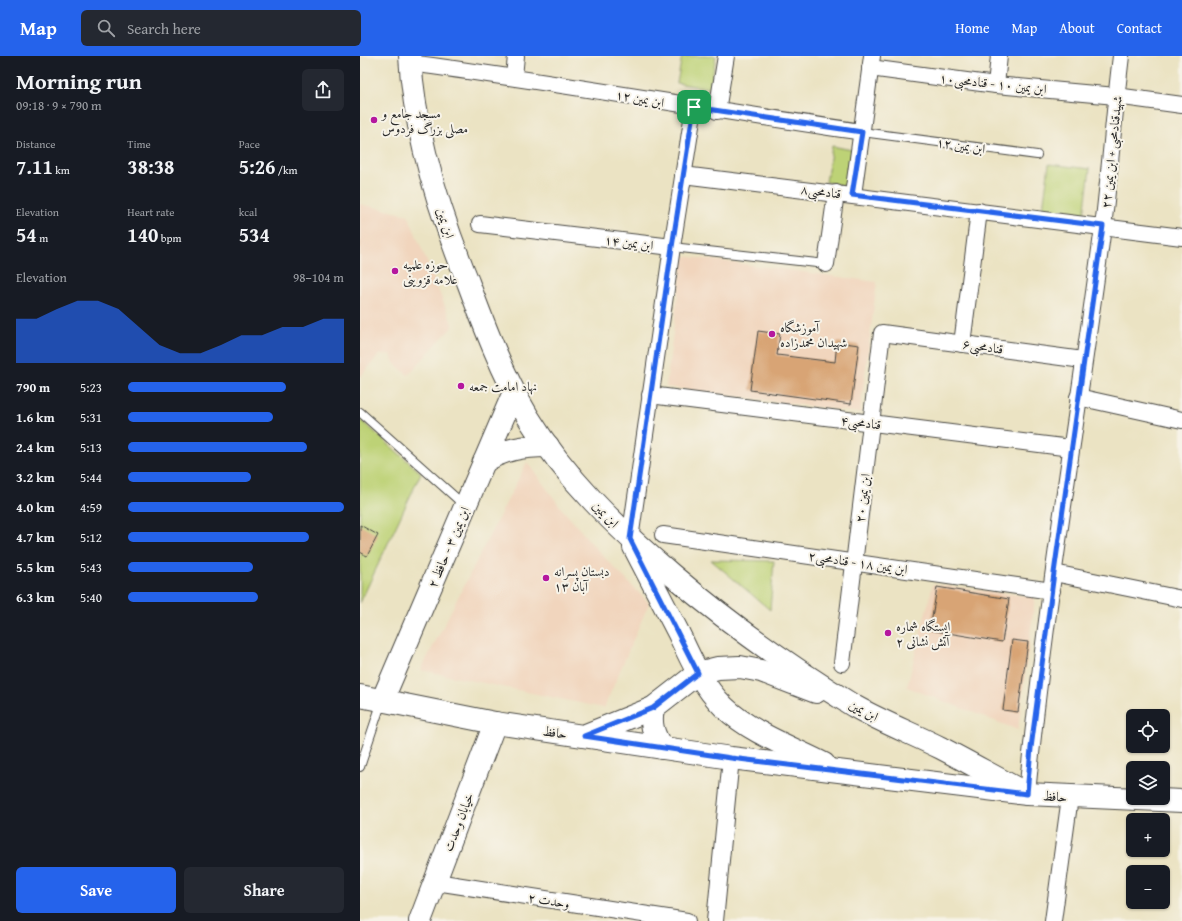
<!DOCTYPE html>
<meta charset="utf-8">
<style>
:root{--surface:#171b24;--page:#242831;--text:#f1f3f6;--muted:#9ea1a6;--accent:#2563eb}
body{margin:0;font-family:"Gentium Book Plus",Amiri,serif;background:var(--page);color:var(--text);height:100vh;display:flex;flex-direction:column;font-size:15px;white-space:nowrap}
*{box-sizing:border-box;margin:0}
p{font-size:13px;color:var(--muted)}
.icon{flex:none;width:22px;height:22px;fill:none;stroke:currentColor;stroke-width:2;stroke-linecap:round;stroke-linejoin:round}
.map{position:relative;flex:1;overflow:hidden}
.sheet{display:flex;flex-direction:column;background:var(--surface);width:360px}
.sheet>*{flex:none}
.controls{position:absolute;left:766px;top:653px;display:grid;gap:8px}
.controls a{display:grid;place-items:center;width:44px;height:44px;border-radius:6px;background:var(--surface);box-shadow:0 1px 3px #0004;font-size:20px}
.pin{position:absolute;display:grid;place-items:center;width:34px;height:34px;color:#fff;margin:-17px;border-radius:8px;box-shadow:0 2px 6px #0006}
.round{display:grid;place-items:center;flex:none;width:42px;height:42px;border-radius:6px;background:var(--page)}
.headline{display:flex;align-items:center;justify-content:space-between;height:68px;padding:0 16px}
h1{font-size:22px;font-weight:800;line-height:30px}
.stats{display:grid;grid-template-columns:repeat(3,1fr);gap:6px;height:68px;padding:4px 16px}
.stats div{display:grid;align-content:center}
.stats b{font-size:20px;font-weight:800}
.stats small{font-size:11px;font-weight:400}
.stats p{font-size:11px}
.chart{height:112px;padding:8px 16px}
.chart p{display:flex;justify-content:space-between}
.chart svg{width:100%;height:72px;margin-top:4px;fill:var(--accent);opacity:.7}
.primary-button{display:flex;gap:8px;margin-top:auto;padding:8px 16px}
.primary-button a{flex:1;height:46px;border-radius:6px;background:var(--accent);color:#fff;font-size:16px;font-weight:800;line-height:46px;text-align:center}
.primary-button a+a{background:var(--page);color:var(--text)}
ul{padding:0 16px;list-style:none;font-size:13px}
li{display:grid;grid-template-columns:64px 48px 1fr;align-items:center;height:30px}
li i{height:10px;border-radius:5px;background:var(--accent)}
header{display:flex;align-items:center;gap:24px;box-sizing:border-box;height:56px;padding:0 20px;background:var(--accent);color:#fff}
header strong{font-size:19px}
nav{display:flex;gap:22px;margin-inline-start:auto;font-size:14px}
.search{width:280px;height:36px;background:var(--page);display:flex;align-items:center;gap:10px;box-sizing:border-box;padding:0 14px;border-radius:6px;color:var(--muted);font-size:15px}
main{display:flex;flex:1;min-height:0}
.map>svg:first-child{display:block}
</style>
<header>
<strong>Map</strong>
<div class="search"><svg class="icon" aria-label="search" viewBox="0 0 24 24"><circle cx="10" cy="10" r="6"/><path d="M15 15l6 6"/></svg>Search here</div>
<nav><a>Home</a><a>Map</a><a>About</a><a>Contact</a></nav>
</header>
<main>
<section class="sheet">
<div class="headline"><div><h1>Morning run</h1><p>09:18 · 9 × 790 m</p></div><a class="round"><svg class="icon" aria-label="share" viewBox="0 0 24 24"><path d="M12 15V3M7 8l5-5 5 5M5 13v7h14v-7"/></svg></a></div>
<div class="stats">
<div><p>Distance</p><b>7.11<small> km</small></b></div>
<div><p>Time</p><b>38:38</b></div>
<div><p>Pace</p><b>5:26<small> /km</small></b></div>
</div>
<div class="stats">
<div><p>Elevation</p><b>54<small> m</small></b></div>
<div><p>Heart rate</p><b>140<small> bpm</small></b></div>
<div><p>kcal</p><b>534</b></div>
</div>
<div class="chart"><p><span>Elevation</span>98–104 m</p>
<svg viewBox="0 0 160 44" preserveAspectRatio="none"><path d="M0 44V17L10 17L20 11L30 6L40 6L50 11L60 22L70 33L80 38L90 38L100 33L110 27L120 27L130 22L140 22L150 17L160 17V44z"/></svg>
</div>
<ul>
<li><b>790 m</b>5:23<i style="width:73%"></i></li>
<li><b>1.6 km</b>5:31<i style="width:67%"></i></li>
<li><b>2.4 km</b>5:13<i style="width:83%"></i></li>
<li><b>3.2 km</b>5:44<i style="width:57%"></i></li>
<li><b>4.0 km</b>4:59<i style="width:100%"></i></li>
<li><b>4.7 km</b>5:12<i style="width:84%"></i></li>
<li><b>5.5 km</b>5:43<i style="width:58%"></i></li>
<li><b>6.3 km</b>5:40<i style="width:60%"></i></li>
</ul>
<div class="primary-button"><a>Save</a><a>Share</a></div>
</section>
<div class="map">
<svg width="822" height="865" viewBox="0 0 822 865">
<rect width="100%" height="100%" fill="#f7f3e8"/>
<filter id="ink" filterUnits="userSpaceOnUse"><feTurbulence type="fractalNoise" baseFrequency=".025" numOctaves="2"/><feDisplacementMap in="SourceGraphic" scale="8" xChannelSelector="R" yChannelSelector="G"/><feConvolveMatrix kernelMatrix="1 2 1 2 8 2 1 2 1" color-interpolation-filters="sRGB"/></filter>
<filter id="wash" filterUnits="userSpaceOnUse"><feTurbulence type="fractalNoise" baseFrequency=".012" numOctaves="4" result="noise"/><feDisplacementMap in="SourceGraphic" scale="16" xChannelSelector="R" yChannelSelector="G"/><feGaussianBlur stdDeviation="0.9" result="paint"/><feColorMatrix in="noise" values="0 0 0 0 0 0 0 0 0 0 0 0 0 0 0 0 0 1.4 0 .05"/><feComposite in="paint" operator="in"/></filter>
<g filter="url(#wash)">
<rect width="100%" height="100%" fill="#ebe3c3"/>
<!-- built -->
<g fill="#f1d5bd">
<polygon points="0,148 48,159 93,270 48,319 34,307 31,298 19,299 0,321"/>
<polygon points="323,200 517,226 500,357 306,331"/>
<polygon points="167,406 202,453 240,497 289,547 244,652 61,614"/>
<polygon points="573,528 675,541 658,674 547,631"/>
</g>
<!-- green -->
<g fill="#bdd276" stroke="#747e50">
<polygon points="322,0 356,0 350,33 317,27"/>
<polygon points="472,90 492,94 486,130 466,126"/>
<polygon points="689,108 730,113 724,159 683,153"/>
<polygon points="0,363 61,417 0,547"/>
<polygon points="351,504 414,505 410,554"/>
</g>
<g id="blocks">
<!-- building -->
<g fill="#d8a475">
<polygon points="398,275 420,278 417,299 475,306 477,286 499,289 491,348 390,334"/>
<polygon points="0,469 18,479 7,500 0,496"/>
<polygon points="577,531 649,543 642,586 570,574"/>
<polygon points="652,584 668,586 658,656 643,654"/>
</g>
</g>
</g>
<g filter="url(#ink)">
<use href="#blocks" fill-opacity="0" stroke="#484742" stroke-width="1"/>
<g fill="none" stroke-linecap="round" stroke-linejoin="round">
<!-- lane casing -->
<g stroke="#484742" stroke-width="10">
<g id="lane">
<polyline points="502,76 677,99"/>
<polyline points="312,191 466,208"/>
<polyline points="0,356 104,449"/>
<polyline points="0,711 22,645"/>
</g>
</g>
<!-- street casing -->
<g stroke="#484742" stroke-width="18">
<g id="street">
<path d="M50 7C201 27 351 54 502 76"/>
<polyline points="510,12 636,29 756,40 822,49"/>
<polyline points="154,21 156,0"/>
<polyline points="636,29 639,0"/>
<polyline points="357,55 366,0"/>
<polyline points="323,119 822,181"/>
<polyline points="493,139 512,0"/>
<polyline points="120,168 312,191"/>
<polyline points="466,208 476,137"/>
<polyline points="602,288 619,155"/>
<polyline points="290,339 711,392"/>
<polyline points="718,341 822,364"/>
<polyline points="303,479 692,535"/>
<polyline points="270,483 312,191 334,51"/>
<polyline points="694,517 822,543"/>
<polyline points="482,607 522,277 723,304"/>
<path d="M667 738C685 548 718 360 743 171 750 114 754 57 761 0"/>
<polyline points="76,826 327,865"/>
<polyline points="355,865 371,702"/>
<polyline points="693,865 710,741"/>
</g>
</g>
<!-- secondary casing -->
<g stroke="#484742" stroke-width="24">
<g id="secondary">
<path d="M50 0C54 77 79 155 108 226 125 272 143 319 168 361 205 422 258 473 312 519 369 567 430 611 494 650 522 666 553 678 581 692 610 707 638 723 667 738"/>
<path d="M124 406C144 393 164 390 188 390"/>
<path d="M274 491C289 520 304 549 319 578 331 604 343 631 364 651 391 677 431 691 464 708"/>
<polyline points="0,640 135,667 371,702 667,738 822,745"/>
<polyline points="22,645 154,336"/>
<path d="M293 652C290 668 293 678 302 692"/>
<polyline points="226,679 293,652 338,617 358,612 380,611 401,615 456,636"/>
<polyline points="60,865 135,667"/>
</g>
</g>
<!-- lane -->
<use href="#lane" stroke="#fff" stroke-width="8"/>
<!-- street -->
<use href="#street" stroke="#fff" stroke-width="16"/>
<!-- secondary -->
<use href="#secondary" stroke="#fff" stroke-width="22"/>
</g>
</g>
<g fill="none" stroke-linecap="round" stroke-linejoin="round" filter="url(#ink)">
<!-- route casing -->
<g stroke="#fff" stroke-width="8">
<polygon id="route" points="334,51 502,76 492,139 743,170 694,517 671,692 667,738 371,702 224,680 293,652 338,617 270,483 312,191"/>
</g>
<!-- route -->
<use href="#route" stroke="#2563eb" stroke-width="5"/>
</g>
<!-- markers -->
<g fill="#b5179e" stroke="#f7f3e8" stroke-width="1.5">
<circle cx="14" cy="64" r="4"/>
<circle cx="35" cy="215" r="4"/>
<circle cx="412" cy="278" r="4"/>
<circle cx="101" cy="330" r="4"/>
<circle cx="186" cy="522" r="4"/>
<circle cx="528" cy="577" r="4"/>
</g>
<g text-anchor="middle" stroke-width="4" stroke-linejoin="round" paint-order="stroke">
<!-- street labels -->
<g font-size="13" fill="#2b2b2b" stroke="#f7f3e8">
<text transform="translate(633 27) rotate(6)" y="5">ابن یمین ۱۰ - قنادمحبی۱۰</text>
<text transform="translate(280 42) rotate(10)" y="5">ابن یمین ۱۲</text>
<text transform="translate(601 89) rotate(8)" y="5">ابن یمین ۱۲</text>
<text transform="translate(751 96) rotate(-84)" y="5">شهیدقنادمحبی + ابن یمین ۲۲</text>
<text transform="translate(461 135) rotate(7)" y="5">قنادمحبی۸</text>
<text transform="translate(86 167) rotate(72)" y="5">ابن یمین</text>
<text transform="translate(269 186) rotate(7)" y="5">ابن یمین ۱۴</text>
<text transform="translate(623 290) rotate(8)" y="5">قنادمحبی۶</text>
<text transform="translate(501 366) rotate(7)" y="5">قنادمحبی۴</text>
<text transform="translate(502 442) rotate(-83)" y="5">ابن یمین ۲۰</text>
<text transform="translate(246 458) rotate(46)" y="5">ابن یمین</text>
<text transform="translate(88 491) rotate(-67)" y="5">ابن یمین ۳ - حافظ ۲</text>
<text transform="translate(498 506) rotate(8)" y="5">ابن یمین ۱۸ - قنادمحبی۲</text>
<text transform="translate(504 654) rotate(28)" y="5">ابن یمین</text>
<text transform="translate(195 676) rotate(8)" y="5">حافظ</text>
<text transform="translate(695 740) rotate(4)" y="5">حافظ</text>
<text transform="translate(98 766) rotate(-69)" y="5">خیابان وحدت</text>
<text transform="translate(189 844) rotate(9)" y="5">وحدت ۲</text>
</g>
<!-- poi labels -->
<g font-size="13" fill="#2b2b2b" stroke="#f7f3e8" text-anchor="start">
<text x="22" y="62">مسجد جامع و<tspan x="22" dy="15">مصلی بزرگ فردوس</tspan></text>
<text x="43" y="213">حوزه علمیه<tspan x="43" dy="15">علامه قزوینی</tspan></text>
<text x="420" y="276">آموزشگاه<tspan x="420" dy="15">شهیدان محمدزاده</tspan></text>
<text x="109" y="335">نهاد امامت جمعه</text>
<text x="194" y="520">دبستان پسرانه<tspan x="194" dy="15">۱۳ آبان</tspan></text>
<text x="536" y="575">ایستگاه شماره<tspan x="536" dy="15">۲ آتش نشانی</tspan></text>
</g>
</g>
</svg>
<div class="controls">
<a><svg class="icon" aria-label="locate" viewBox="0 0 24 24"><circle cx="12" cy="12" r="6"/><path d="M12 2v4M12 18v4M2 12h4M18 12h4"/></svg></a>
<a><svg class="icon" aria-label="layers" viewBox="0 0 24 24"><path d="M12 4l9 5-9 5-9-5zM3 14l9 5 9-5"/></svg></a>
<a>+</a>
<a>−</a>
</div>
<div class="pin" style="left:334px;top:51px;background:#1e9e55"><svg class="icon" aria-label="arrive" viewBox="0 0 24 24"><path d="M6 21V4h12l-3 4 3 4H6"/></svg></div>
</div>
</main>
